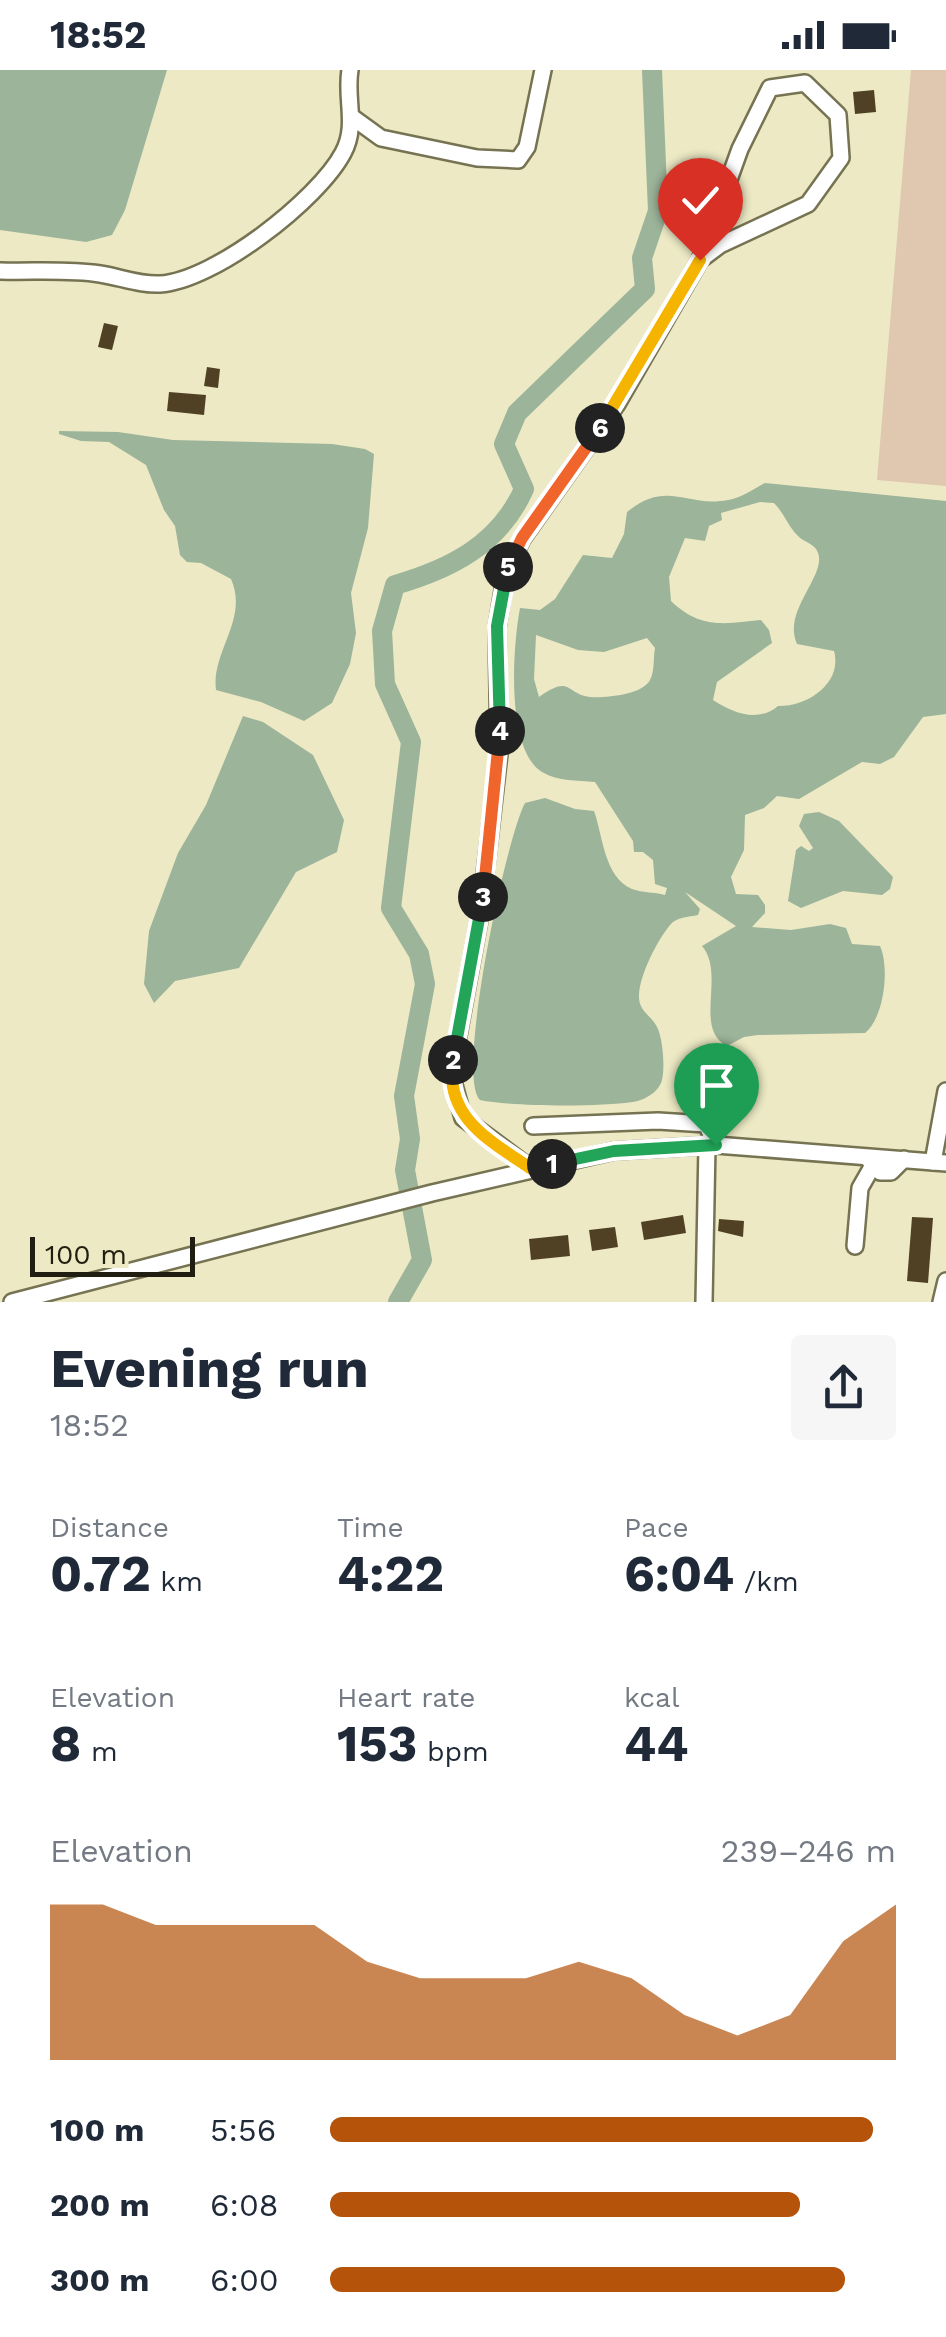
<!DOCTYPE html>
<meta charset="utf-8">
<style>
:root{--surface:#fff;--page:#f6f6f7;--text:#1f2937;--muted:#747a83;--accent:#b45309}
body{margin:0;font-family:"Work Sans",sans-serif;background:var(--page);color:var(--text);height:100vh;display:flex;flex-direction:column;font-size:38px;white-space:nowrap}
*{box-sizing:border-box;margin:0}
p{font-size:32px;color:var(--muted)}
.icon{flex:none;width:55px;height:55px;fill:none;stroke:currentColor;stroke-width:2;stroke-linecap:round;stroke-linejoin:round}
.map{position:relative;height:1232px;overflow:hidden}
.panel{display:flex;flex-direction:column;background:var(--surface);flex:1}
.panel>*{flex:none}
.scale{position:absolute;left:30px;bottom:25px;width:165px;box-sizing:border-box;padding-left:10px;border:5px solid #1f1e10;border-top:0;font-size:28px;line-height:35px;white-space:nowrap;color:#1f1e10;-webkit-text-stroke:8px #ece9c4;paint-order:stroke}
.pin{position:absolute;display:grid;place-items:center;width:85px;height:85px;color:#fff;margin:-102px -42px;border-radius:50% 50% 50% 0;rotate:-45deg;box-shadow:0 0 10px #0007}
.pin .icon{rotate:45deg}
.km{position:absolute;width:50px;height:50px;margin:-25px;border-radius:50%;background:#222;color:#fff;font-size:28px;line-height:50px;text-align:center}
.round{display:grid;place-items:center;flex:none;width:105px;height:105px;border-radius:10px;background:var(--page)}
.headline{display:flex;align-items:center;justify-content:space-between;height:170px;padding:0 50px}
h1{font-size:55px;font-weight:700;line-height:75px}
.metrics{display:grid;grid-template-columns:repeat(3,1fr);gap:15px;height:170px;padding:10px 50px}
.metrics div{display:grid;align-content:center}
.metrics b{font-size:50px;font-weight:700}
.metrics small{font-size:28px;font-weight:400}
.metrics p{font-size:28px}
.chart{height:280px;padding:20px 50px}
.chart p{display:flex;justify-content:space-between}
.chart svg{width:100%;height:180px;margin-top:10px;fill:var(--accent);opacity:.7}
ul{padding:0 50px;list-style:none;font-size:32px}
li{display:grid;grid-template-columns:160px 120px 1fr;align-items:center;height:75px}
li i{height:25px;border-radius:12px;background:var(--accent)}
.status{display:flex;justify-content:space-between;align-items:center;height:70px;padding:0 50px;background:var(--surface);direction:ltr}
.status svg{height:28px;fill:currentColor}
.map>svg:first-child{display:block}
</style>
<div class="status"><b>18:52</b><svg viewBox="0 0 49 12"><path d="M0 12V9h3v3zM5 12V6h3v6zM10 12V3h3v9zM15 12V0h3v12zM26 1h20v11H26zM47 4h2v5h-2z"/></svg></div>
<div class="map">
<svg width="946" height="1232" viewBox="0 0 946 1232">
<rect width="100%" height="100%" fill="#ece9c4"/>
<!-- green -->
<polygon fill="#e0c7b0" points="911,0 946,0 946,416 877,410"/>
<!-- water -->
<g fill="#9cb49a" fill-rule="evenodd">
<polygon points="0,0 167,0 125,140 112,165 86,172 0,160"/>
<path d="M59 361 118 362 173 370 332 374 365 379 374 384 368 458 351 523 356 563 350 594 332 633 304 651 261 632 216 620C211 582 249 549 231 509L201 493 187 492 180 485 175 456 164 440 146 395 109 372 81 371 59 364Z"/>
<path d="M765 413 946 431V644L923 647 894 687 880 694 862 692 799 729 777 726 764 738 745 745 744 780 731 807 736 824 758 825 765 835V843L752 857 791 860 830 854 846 858 852 874 880 876C890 898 884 948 865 963L758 965 744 967 727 976C693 959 726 904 702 876L736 856 685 822 700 839 698 845C688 847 677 847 670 855 657 871 640 904 639 925 638 941 651 945 657 957 663 968 665 998 662 1010 659 1022 645 1030 633 1032 599 1037 514 1037 480 1030 455 1007 506 768 525 733L545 728 575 739 594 741C603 766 604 807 632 819 643 823 654 822 665 825L667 818 655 814 653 790 643 782H634L633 771 595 712C577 710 559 712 542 702 505 679 513 575 520 538L540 540 555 529 583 485 612 488 624 464 627 442C668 409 686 438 728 430 741 428 754 419 765 413ZM760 432 774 433C784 443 788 456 797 465 802 471 812 473 816 479 832 502 781 539 797 574L834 581C843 614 806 637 778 636 758 653 733 643 713 630L717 612 772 573 769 560 761 550C724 554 700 559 671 531L669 507 685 468 705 471 709 456 722 450 721 443ZM536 565 578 580 604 582 647 568 655 578C653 588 655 601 650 610 642 625 606 628 590 627 565 624 572 604 539 627L534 609Z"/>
<polygon points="243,646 263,652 313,685 344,750 337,782 296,802 239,898 175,911 154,933 144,914 149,861 178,783 206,735"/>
<polygon points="819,742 839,751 893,807 890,819 882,825 843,821 801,838 788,831 796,780 801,776 809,781 813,778 799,756 804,744"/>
</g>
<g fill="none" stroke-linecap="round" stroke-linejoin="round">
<!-- river -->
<path stroke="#9cb49a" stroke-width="20" d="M398 1232 422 1190 405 1100 410 1069 404 1026 425 914 419 884 391 838 411 672 385 614 382 561 395 515C450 499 499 475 524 419L504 374 517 343 645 219 642 188 658 141 652 0"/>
</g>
<!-- building -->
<g fill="#504124">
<polygon points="874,20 876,42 855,44 853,22"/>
<polygon points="104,253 118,256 112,280 98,277"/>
<polygon points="207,297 220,299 218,318 204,316"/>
<polygon points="169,322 206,325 204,345 167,341"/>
<polygon points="683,1145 686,1163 644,1170 641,1152"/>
<polygon points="912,1147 933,1148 928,1213 907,1211"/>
<polygon points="719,1149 744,1151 743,1167 718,1161"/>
<polygon points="615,1157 618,1177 592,1181 589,1160"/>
<polygon points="568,1165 570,1186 531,1190 529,1169"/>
</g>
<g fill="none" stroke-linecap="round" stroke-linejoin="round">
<!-- minor casing -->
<g stroke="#767352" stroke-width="20">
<g id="minor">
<polyline points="352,47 381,68 477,88 518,90 527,77 543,0"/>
<path d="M0 201C33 202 67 199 100 204 121 207 138 215 160 214 214 211 318 130 343 83 358 56 345 28 350 0"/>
<polyline points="533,1056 658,1051 706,1054 716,1075"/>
<polyline points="869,1090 880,1102 891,1102 904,1089"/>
<polyline points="933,1092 946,1021"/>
<polyline points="530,1098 463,1048 451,1004 481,839 499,684 497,557 506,502 522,469 617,334 700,190 720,175 808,134 841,88 838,45 805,13 770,18 740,79 700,190"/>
<polyline points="855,1176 860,1118 872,1097"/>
<polyline points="12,1232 432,1123 614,1081 716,1075 946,1093"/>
<polyline points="704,1232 707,1075"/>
<polyline points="941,1232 946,1211"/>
</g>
</g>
<!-- minor -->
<use href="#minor" stroke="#fff" stroke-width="15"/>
</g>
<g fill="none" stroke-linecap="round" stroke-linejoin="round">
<!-- split-1 casing -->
<g stroke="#fff" stroke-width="20">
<polyline id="split-1" points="552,1094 614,1081 716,1075"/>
</g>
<!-- split-2 casing -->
<g stroke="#fff" stroke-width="20">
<path id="split-2" d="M453 990C444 1047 489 1070 530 1098L552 1094"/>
</g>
<!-- split-3 casing -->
<g stroke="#fff" stroke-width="20">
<polyline id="split-3" points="453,990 483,827"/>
</g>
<!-- split-4 casing -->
<g stroke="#fff" stroke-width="20">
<polyline id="split-4" points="483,827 500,661"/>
</g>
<!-- split-5 casing -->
<g stroke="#fff" stroke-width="20">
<polyline id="split-5" points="500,661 497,556 508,497"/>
</g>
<!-- split-6 casing -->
<g stroke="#fff" stroke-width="20">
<polyline id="split-6" points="508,497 522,468 600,358"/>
</g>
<!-- split-7 casing -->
<g stroke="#fff" stroke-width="20">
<polyline id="split-7" points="600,358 700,190"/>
</g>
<!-- split-1 -->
<use href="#split-1" stroke="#22a559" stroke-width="12"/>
<!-- split-2 -->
<use href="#split-2" stroke="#f5b400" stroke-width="12"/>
<!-- split-3 -->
<use href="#split-3" stroke="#22a559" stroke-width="12"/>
<!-- split-4 -->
<use href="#split-4" stroke="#f0652b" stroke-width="12"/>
<!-- split-5 -->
<use href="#split-5" stroke="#22a559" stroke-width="12"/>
<!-- split-6 -->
<use href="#split-6" stroke="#f0652b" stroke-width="12"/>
<!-- split-7 -->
<use href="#split-7" stroke="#f5b400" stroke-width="12"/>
</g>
</svg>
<div class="scale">100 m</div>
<div class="pin" style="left:716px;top:1075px;background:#1e9e55"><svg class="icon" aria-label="arrive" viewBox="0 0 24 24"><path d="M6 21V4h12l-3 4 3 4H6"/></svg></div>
<div class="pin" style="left:700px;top:190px;background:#d93025"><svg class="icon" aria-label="check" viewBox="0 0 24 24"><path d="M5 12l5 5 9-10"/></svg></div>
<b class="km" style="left:552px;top:1094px">1</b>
<b class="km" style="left:453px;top:990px">2</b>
<b class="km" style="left:483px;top:827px">3</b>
<b class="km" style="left:500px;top:661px">4</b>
<b class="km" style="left:508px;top:497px">5</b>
<b class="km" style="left:600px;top:358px">6</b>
</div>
<section class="panel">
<div class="headline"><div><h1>Evening run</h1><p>18:52</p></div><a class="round"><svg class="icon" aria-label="share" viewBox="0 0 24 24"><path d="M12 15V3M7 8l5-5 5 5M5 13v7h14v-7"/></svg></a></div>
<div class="metrics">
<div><p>Distance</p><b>0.72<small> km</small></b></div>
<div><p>Time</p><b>4:22</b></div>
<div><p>Pace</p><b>6:04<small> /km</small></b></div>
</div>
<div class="metrics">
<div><p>Elevation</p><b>8<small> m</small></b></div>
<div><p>Heart rate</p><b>153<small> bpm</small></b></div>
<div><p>kcal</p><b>44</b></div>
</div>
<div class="chart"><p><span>Elevation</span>239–246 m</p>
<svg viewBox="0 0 160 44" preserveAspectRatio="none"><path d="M0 44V6L10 6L20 11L30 11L40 11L50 11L60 20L70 24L80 24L90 24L100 20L110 24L120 33L130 38L140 33L150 15L160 6V44z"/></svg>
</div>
<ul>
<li><b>100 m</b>5:56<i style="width:96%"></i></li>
<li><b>200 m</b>6:08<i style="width:83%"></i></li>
<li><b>300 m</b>6:00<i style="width:91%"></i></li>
</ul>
</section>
